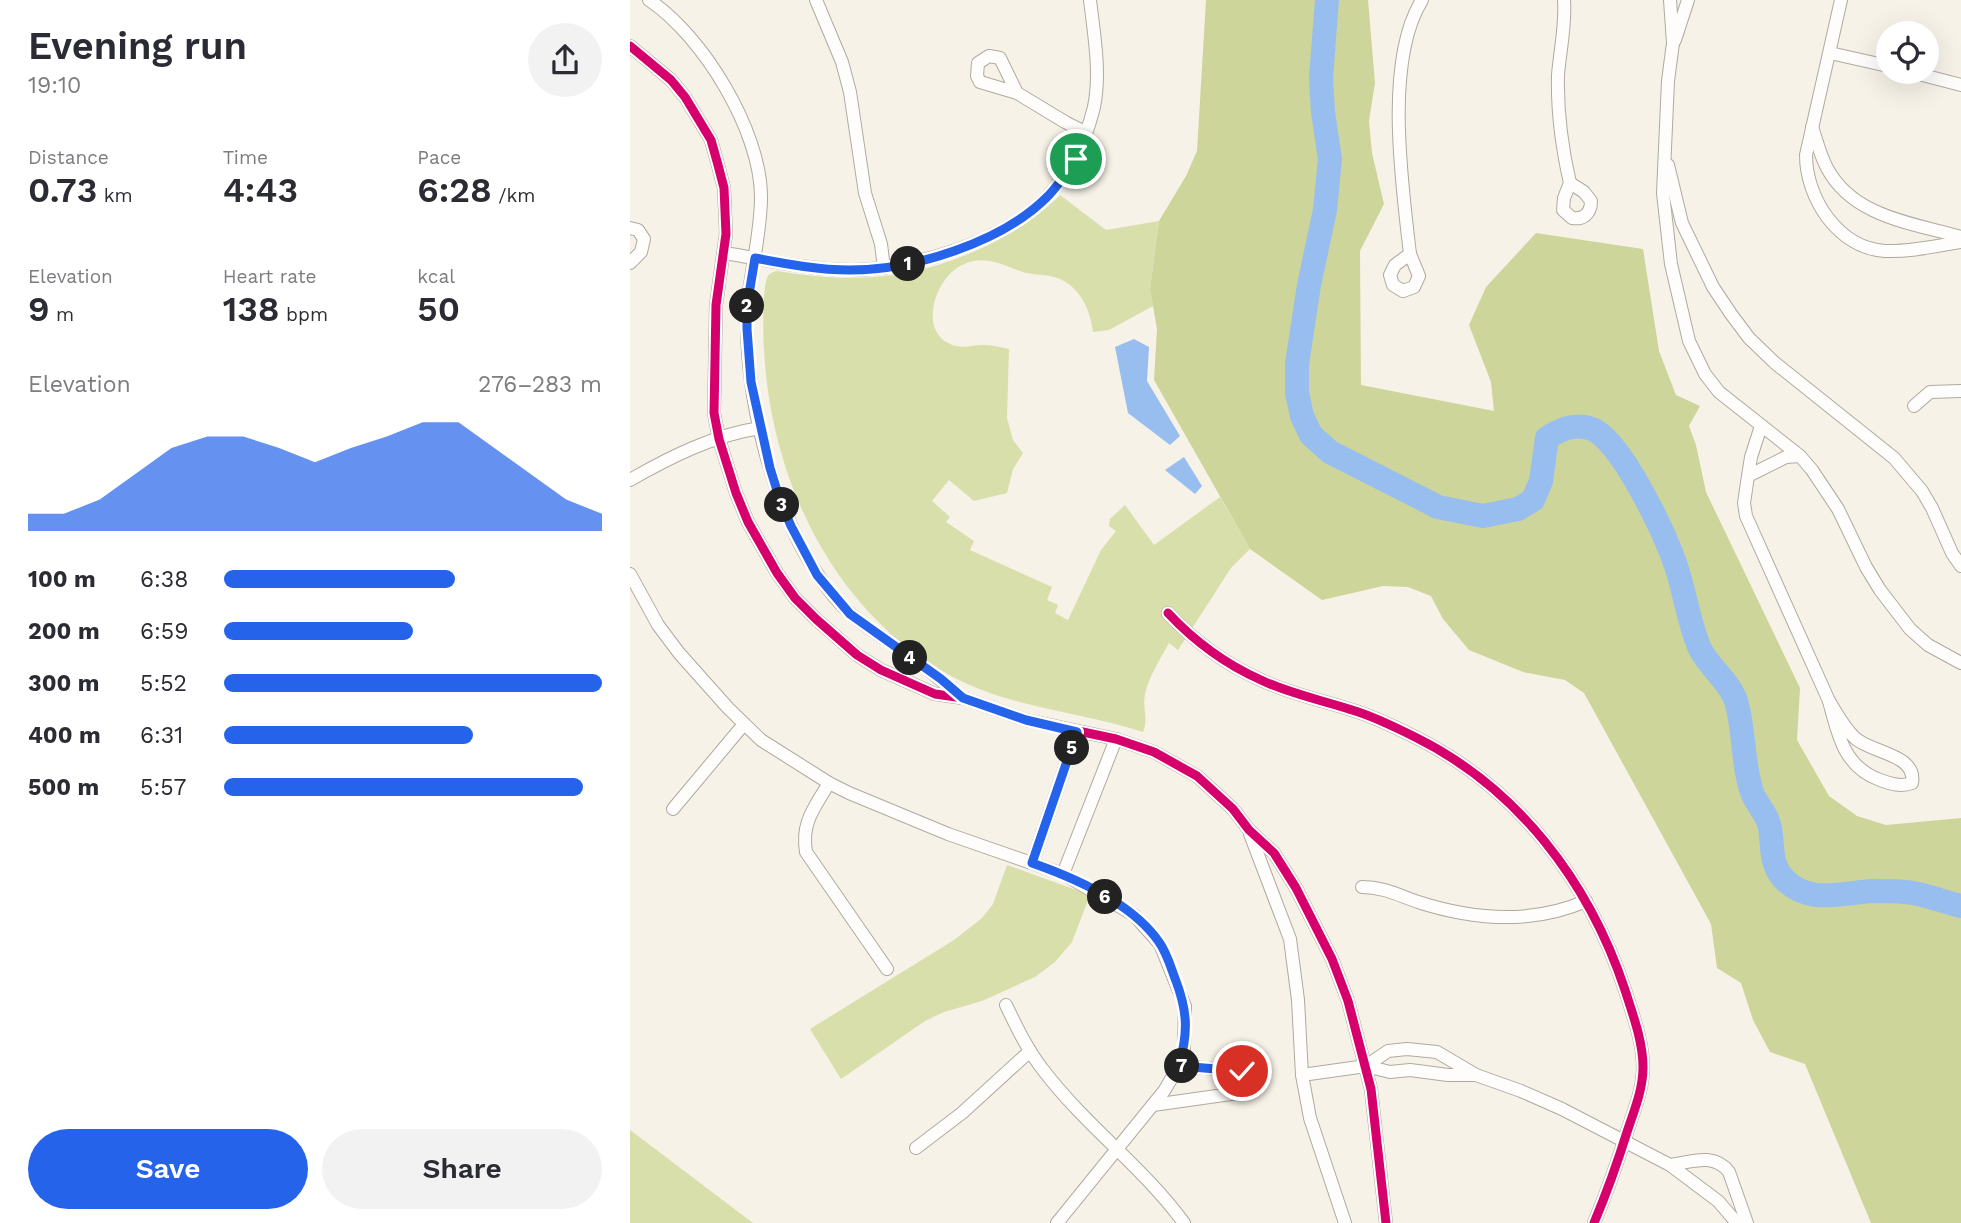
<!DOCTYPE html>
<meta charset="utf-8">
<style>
:root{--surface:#fff;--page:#f2f2f3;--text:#2b2b33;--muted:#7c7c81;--accent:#2563eb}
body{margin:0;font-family:"Work Sans",sans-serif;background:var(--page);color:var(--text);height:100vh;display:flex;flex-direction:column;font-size:26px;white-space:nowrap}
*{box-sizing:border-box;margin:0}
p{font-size:23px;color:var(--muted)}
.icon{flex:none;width:38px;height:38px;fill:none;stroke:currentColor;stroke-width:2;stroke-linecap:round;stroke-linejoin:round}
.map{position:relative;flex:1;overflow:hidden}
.panel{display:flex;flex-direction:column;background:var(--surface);width:630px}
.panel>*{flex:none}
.controls{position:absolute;left:1246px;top:21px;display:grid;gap:14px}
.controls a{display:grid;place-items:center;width:63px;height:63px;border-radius:50%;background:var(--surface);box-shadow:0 7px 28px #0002;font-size:35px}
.pin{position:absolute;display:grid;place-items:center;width:60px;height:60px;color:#fff;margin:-30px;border:4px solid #fff;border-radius:50%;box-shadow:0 2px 7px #0007}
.km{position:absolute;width:35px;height:35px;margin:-18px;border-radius:50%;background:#222;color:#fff;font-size:19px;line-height:35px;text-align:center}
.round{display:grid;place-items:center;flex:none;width:74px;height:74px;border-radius:37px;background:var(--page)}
.summary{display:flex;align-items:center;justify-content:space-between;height:119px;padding:0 28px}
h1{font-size:38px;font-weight:600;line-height:52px}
.stats{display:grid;grid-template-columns:repeat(3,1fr);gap:10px;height:119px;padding:7px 28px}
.stats div{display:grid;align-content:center}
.stats b{font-size:35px;font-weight:600}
.stats small{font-size:19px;font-weight:400}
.stats p{font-size:19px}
.chart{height:196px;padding:14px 28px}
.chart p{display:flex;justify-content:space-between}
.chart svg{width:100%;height:126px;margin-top:7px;fill:var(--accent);opacity:.7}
.button{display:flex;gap:14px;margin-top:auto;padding:14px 28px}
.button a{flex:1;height:80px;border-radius:42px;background:var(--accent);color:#fff;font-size:28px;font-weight:600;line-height:80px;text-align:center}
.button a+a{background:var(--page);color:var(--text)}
ul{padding:0 28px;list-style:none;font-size:23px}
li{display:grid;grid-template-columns:112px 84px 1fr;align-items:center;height:52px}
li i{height:18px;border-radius:9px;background:var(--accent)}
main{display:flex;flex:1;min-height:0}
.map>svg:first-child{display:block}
</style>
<main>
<section class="panel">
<div class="summary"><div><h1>Evening run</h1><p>19:10</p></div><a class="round"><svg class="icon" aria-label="share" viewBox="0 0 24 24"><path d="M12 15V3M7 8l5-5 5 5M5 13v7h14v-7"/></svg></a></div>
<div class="stats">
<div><p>Distance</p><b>0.73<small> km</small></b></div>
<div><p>Time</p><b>4:43</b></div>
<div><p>Pace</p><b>6:28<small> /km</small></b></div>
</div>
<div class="stats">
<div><p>Elevation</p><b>9<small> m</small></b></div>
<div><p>Heart rate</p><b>138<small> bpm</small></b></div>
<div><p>kcal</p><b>50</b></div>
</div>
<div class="chart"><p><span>Elevation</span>276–283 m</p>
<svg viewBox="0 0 160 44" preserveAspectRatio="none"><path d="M0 44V38L10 38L20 33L30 24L40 15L50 11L60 11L70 15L80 20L90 15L100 11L110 6L120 6L130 15L140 24L150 33L160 38V44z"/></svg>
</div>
<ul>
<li><b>100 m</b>6:38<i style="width:61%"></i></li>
<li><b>200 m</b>6:59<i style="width:50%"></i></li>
<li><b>300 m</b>5:52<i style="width:100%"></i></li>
<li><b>400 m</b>6:31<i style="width:66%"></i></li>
<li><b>500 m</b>5:57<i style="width:95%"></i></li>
</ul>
<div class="button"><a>Save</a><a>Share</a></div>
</section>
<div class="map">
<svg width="1331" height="1223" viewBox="0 0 1331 1223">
<rect width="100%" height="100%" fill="#f7f2e7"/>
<!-- green -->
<g fill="#d8dfab">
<path d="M430 195 476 230 529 221 520 289 523 306 479 330 463 332C460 307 447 281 420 276 411 274 402 275 393 272 372 265 355 254 332 265 304 278 286 336 326 346 334 348 344 345 353 345 362 345 370 347 379 349L377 418 383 440 393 453 383 469 377 493 344 501 319 480 302 501 320 517 316 522 344 541 340 550 422 587 417 600 428 605 425 613 438 620 471 550 486 531 479 526 480 519 495 505 524 545 590 497 620 549 601 568 548 650 539 643C530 660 519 676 515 694 512 710 519 716 513 732 454 713 392 709 335 683 208 623 141 484 134 350 133 337 132 286 138 276 140 273 143 272 147 271 225 284 288 280 360 244 386 231 410 216 430 195Z"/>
<polygon points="377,865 460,895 442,942 425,962 405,977 352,1001 314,1012 295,1021 211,1079 180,1029 324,940 352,918 363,904"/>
<polygon points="0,1130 123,1223 0,1223"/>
</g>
<!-- forest -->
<polygon fill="#cdd59a" points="576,0 738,0 745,83 739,121 742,153 754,204 730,251 731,385 864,411 861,382 839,325 856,287 906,233 1013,249 1029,351 1046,395 1070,406 1059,426 1066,445 1076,492 1170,688 1167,740 1199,796 1227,816 1256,825 1331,818 1331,1223 1241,1223 1175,1064 1140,1052 1123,1020 1111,983 1087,968 1081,924 954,693 935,680 893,672 839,650 813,619 801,596 778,587 753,586 692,600 620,549 524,380 527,329 520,289 529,221 556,176 567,151"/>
<!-- water -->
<g fill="#97beef">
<polygon points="504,339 519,347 517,381 550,436 540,445 498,413 485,347"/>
<polygon points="554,457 572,486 565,494 535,470"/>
</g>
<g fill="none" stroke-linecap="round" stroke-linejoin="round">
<!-- river -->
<path stroke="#97beef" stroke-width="24" d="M697 0 691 78 693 112 700 159 695 210 679 285 667 364V393L672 416 681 435 700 452 808 507 853 516 888 509 903 500 911 481 917 438C931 429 945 423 962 429 991 440 1034 532 1045 563 1055 591 1058 621 1070 649 1079 667 1100 682 1106 701 1115 731 1112 766 1123 795 1128 806 1138 815 1140 828 1143 845 1140 864 1153 878 1177 905 1211 893 1243 891 1253 891 1264 891 1275 892 1293 893 1313 902 1331 906"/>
<!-- street casing -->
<g stroke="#afaaa0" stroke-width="14">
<g id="street">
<path d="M19 0C73 36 131 131 131 197 131 241 116 284 117 328 118 401 140 489 174 552 187 575 202 598 222 615 235 626 248 634 261 643 286 660 310 678 332 698"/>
<polyline points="186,0 212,62 220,92 235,193 251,244 254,268"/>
<path d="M934 0C936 25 930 50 928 75 927 112 932 148 940 183"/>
<polyline points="1040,0 1043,43 1038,81 1033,193 1041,264 1059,341 1075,374 1089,392 1170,456 1182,470 1208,509 1236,567 1250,590 1280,629 1298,645 1331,663"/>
<path d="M1211 0 1176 155C1176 198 1208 248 1255 251 1280 252 1306 246 1331 242"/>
<polyline points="1045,40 1058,0"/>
<polyline points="0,46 41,80 55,97 81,140 88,165 94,188 96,234 86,305 84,413 89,439 106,493 118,522 147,573 165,598 186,619 227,655 251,670 305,694 333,698 396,720 486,739 524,752 567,776 603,809 619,830 644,853 666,888 702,959 718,1001 741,1089 756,1223"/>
<polyline points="1200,53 1258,66"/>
<polyline points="1281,72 1331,85"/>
<polyline points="387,93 370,58 359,56 348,63 347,76 350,82 387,93 435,122 455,132"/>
<path d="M1182 127C1187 141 1190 155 1197 168 1223 217 1282 223 1331 237"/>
<polyline points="1038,165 1052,223 1083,287 1101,314 1119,338 1145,363 1264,458 1292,491 1302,508 1322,553 1331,566"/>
<path d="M940 183 954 192 961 201C961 213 954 220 942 218L933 210 934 198Z"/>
<polyline points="0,228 8,230 14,239 11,252 0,263"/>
<path d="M95 253C137 260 179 270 222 270 284 269 374 242 418 196 441 171 456 140 464 107 471 73 464 34 460 0"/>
<path d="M780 254C772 184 754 61 792 0"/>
<polygon points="780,254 789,276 784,287 773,291 763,285 760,275 765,265"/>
<polyline points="1284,406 1300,392 1331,391"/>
<polyline points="1131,426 1121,457 1118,476 1156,457 1170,456"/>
<polyline points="1118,476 1114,503 1116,516 1199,701"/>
<path d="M0 480C40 457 84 435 130 428"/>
<polyline points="0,574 28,625 49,653 98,708 131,740 199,783 219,793 318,834 433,874 504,915 530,944 555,1006 554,1048 549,1066 534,1091 427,1223"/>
<path d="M538 613C565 642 595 664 631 680 660 694 692 700 722 710 743 716 765 727 785 737 888 788 959 882 995 990 1003 1015 1013 1042 1013 1067 1013 1089 1005 1108 998 1129 988 1161 977 1192 964 1223"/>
<path d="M1199 701C1207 714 1214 728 1225 738 1241 753 1287 754 1282 783 1271 787 1261 784 1250 780 1214 767 1208 735 1199 701Z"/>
<path d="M199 783C185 807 171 822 176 852L257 969"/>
<polyline points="43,809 114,724"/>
<polyline points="620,834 660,939 668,1000 672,1075 680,1118 715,1223"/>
<polyline points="402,863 447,732"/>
<polyline points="433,874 486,739"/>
<path d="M732 887C753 887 768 895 788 902 844 920 901 925 956 901"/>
<path d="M376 1005C387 1028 398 1051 414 1071 456 1126 513 1167 554 1223"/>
<polyline points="736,1066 758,1051 777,1049 807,1052 846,1075 891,1091 932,1109 1040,1165 1088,1201 1107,1223"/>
<polyline points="672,1075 736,1066 760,1072 780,1070 818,1075 846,1075"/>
<polyline points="523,1105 615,1092 620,1083 617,1074 612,1071 549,1066"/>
<polyline points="286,1148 332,1113 400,1051"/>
<path d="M1040 1165C1061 1162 1084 1152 1099 1172L1117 1223"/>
</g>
</g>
<!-- street -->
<use href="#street" stroke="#fefdfb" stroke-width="12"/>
<!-- cycleway casing -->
<g stroke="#fff" stroke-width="13">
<g id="cycleway">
<polyline points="0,46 41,80 55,97 81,140 88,165 94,188 96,234 86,305 84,413 89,439 106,493 118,522 147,573 165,598 186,619 227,655 251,670 305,694 333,698 396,720 486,739 524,752 567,776 603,809 619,830 644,853 666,888 702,959 718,1001 741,1089 756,1223"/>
<path d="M538 613C565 642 595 664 631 680 660 694 692 700 722 710 743 716 765 727 785 737 888 788 959 882 995 990 1003 1015 1013 1042 1013 1067 1013 1089 1005 1108 998 1129 988 1161 977 1192 964 1223"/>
</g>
</g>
<!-- cycleway -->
<use href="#cycleway" stroke="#d6006c" stroke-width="9"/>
</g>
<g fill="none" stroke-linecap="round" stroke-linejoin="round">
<!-- route casing -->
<g stroke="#fff" stroke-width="14">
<path id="route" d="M446 159C437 172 428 186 417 197 371 243 283 270 220 270 188 270 157 264 125 258L117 306V329L121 382 140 468 150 500 161 526 187 575 220 614 311 679 333 698 396 720 447 732 402 863C445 878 502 903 529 942 537 953 541 968 546 981 558 1013 558 1033 549 1066L612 1071"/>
</g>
<!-- route -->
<use href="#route" stroke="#2563eb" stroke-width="9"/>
</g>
</svg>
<div class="controls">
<a><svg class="icon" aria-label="locate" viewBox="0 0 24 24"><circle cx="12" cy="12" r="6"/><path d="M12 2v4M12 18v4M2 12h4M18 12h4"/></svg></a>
</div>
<div class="pin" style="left:446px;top:159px;background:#1e9e55"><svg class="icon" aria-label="arrive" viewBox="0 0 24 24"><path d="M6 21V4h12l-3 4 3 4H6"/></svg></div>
<div class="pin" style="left:612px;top:1071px;background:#d93025"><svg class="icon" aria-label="check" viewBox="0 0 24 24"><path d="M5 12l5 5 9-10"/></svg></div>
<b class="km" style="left:278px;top:264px">1</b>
<b class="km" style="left:117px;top:306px">2</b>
<b class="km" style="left:152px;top:505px">3</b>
<b class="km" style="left:280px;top:658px">4</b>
<b class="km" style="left:442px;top:748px">5</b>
<b class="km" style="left:475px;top:897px">6</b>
<b class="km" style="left:552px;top:1066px">7</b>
</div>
</main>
